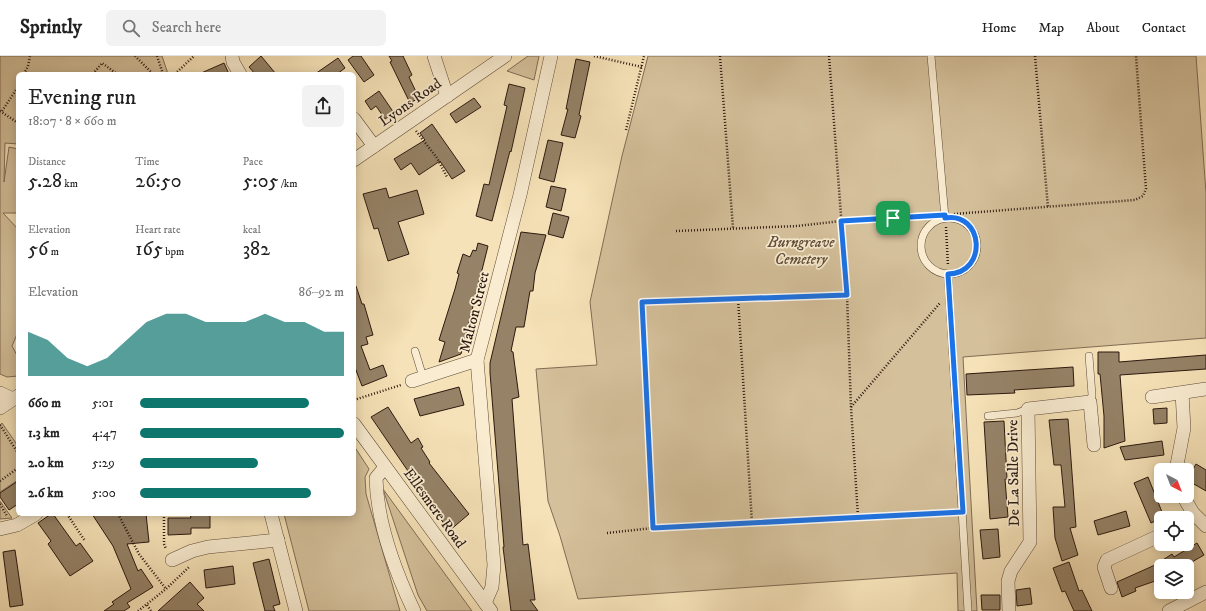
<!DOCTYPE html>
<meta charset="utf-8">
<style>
:root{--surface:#fff;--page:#f2f2f2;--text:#222;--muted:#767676;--line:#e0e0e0;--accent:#0f766e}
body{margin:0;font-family:"IM FELL DW Pica",serif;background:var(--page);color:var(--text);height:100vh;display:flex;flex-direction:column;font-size:15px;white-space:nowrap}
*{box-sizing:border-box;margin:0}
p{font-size:13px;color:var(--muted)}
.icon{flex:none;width:22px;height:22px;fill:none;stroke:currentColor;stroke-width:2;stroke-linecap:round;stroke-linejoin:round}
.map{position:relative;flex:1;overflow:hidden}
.side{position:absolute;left:16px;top:16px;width:340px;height:444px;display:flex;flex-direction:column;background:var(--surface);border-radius:6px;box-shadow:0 2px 10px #0003}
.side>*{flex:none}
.needle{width:26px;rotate:138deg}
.controls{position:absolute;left:1154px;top:407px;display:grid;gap:8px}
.controls a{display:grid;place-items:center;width:40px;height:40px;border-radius:6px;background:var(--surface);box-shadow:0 2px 10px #0003;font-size:20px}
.pin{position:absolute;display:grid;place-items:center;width:34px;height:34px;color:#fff;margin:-17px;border-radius:8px;box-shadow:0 2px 6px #0006}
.round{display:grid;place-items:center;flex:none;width:42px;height:42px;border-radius:6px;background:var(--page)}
.summary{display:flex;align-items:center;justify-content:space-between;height:68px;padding:0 12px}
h1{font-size:22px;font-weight:600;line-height:30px}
.metrics{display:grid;grid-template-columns:repeat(3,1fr);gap:6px;height:68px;padding:4px 12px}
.metrics div{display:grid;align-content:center}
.metrics b{font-size:20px;font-weight:600}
.metrics small{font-size:11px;font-weight:400}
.metrics p{font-size:11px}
.chart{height:112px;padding:8px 12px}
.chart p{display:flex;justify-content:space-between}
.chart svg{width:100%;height:72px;margin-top:4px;fill:var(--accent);opacity:.7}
ul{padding:0 12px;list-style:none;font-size:13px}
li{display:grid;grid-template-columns:64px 48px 1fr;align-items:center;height:30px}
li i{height:10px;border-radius:5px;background:var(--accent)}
header{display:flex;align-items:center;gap:24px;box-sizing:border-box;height:56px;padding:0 20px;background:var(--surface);border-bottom:1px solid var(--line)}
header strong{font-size:19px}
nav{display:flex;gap:22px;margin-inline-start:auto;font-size:14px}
.search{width:280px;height:36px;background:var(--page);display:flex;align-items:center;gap:10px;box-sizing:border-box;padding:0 14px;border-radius:6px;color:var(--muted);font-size:15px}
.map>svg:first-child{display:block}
</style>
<header>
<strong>Sprintly</strong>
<div class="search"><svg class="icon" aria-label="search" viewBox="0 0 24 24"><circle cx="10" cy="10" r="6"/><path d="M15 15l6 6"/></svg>Search here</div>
<nav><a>Home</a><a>Map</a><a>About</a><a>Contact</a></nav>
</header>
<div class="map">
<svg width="1206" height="555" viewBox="0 0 1206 555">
<rect width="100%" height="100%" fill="#f6e2b8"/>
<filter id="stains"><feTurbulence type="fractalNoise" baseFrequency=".005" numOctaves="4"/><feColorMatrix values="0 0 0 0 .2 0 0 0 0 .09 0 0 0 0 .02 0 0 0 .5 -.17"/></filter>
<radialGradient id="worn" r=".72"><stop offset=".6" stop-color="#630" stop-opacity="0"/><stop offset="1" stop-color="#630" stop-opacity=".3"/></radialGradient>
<!-- green -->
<g fill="#d4c09b" stroke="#806c55">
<polygon points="0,0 162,0 168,18 18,18 18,88 5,87 4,126 9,91 18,93 18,157 3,157 18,173 18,276 12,290 18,301 18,320 7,321 0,318"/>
<polygon points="528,0 539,0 534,24 507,15"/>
<polygon points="648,0 1196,0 1206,137 1206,282 963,301 977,555 958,555 957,517 578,543 560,480 548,445 536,313 597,309 590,246 622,100"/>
<polygon points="2,367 18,390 18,424 0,436 0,369"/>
<polygon points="354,390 369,413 365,421 366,438 400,555 309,555 284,458 354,458"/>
<polygon points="383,433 472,555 427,555 418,539"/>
<polygon points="0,445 12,462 0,463"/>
</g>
<!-- building -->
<g fill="#958267" stroke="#2c190f">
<polygon points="261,0 276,18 255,18 249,11"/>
<polygon points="353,0 361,0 374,19 364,26 348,4"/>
<polygon points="389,0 403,0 412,19 409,21 419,42 410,47 390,6 392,5"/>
<polygon points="338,2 345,12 337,18 315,18"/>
<polygon points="576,3 590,6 579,59 581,60 575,82 561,79 568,53 566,53"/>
<polygon points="224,7 229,18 199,18"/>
<polygon points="509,28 525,32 511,96 510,95 492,165 476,160 484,128 489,129 507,50 504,49"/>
<polygon points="379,35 394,57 385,63 376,50 371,54 365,45"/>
<polygon points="474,42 481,51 456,67 450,58"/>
<polygon points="432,68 465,115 452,123 440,105 419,119 411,107 401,114 394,103 425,84 420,77"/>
<polygon points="548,84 563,87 554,126 539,122"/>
<polygon points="551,130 566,133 561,155 546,151"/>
<polygon points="386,132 389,142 417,134 424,158 398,166 409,198 388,205 378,172 374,173 363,138"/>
<polygon points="553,157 569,161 563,182 548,178"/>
<polygon points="521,176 546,179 535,217 533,235 530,235 524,271 516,271 511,295 513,296 519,341 512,343 523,489 528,488 535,544 530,544 538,555 511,555 503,491 504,491 490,317 490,307"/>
<polygon points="478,187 488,190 461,298 439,306 445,286 439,284 455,233 459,218 457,217 463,198 470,201 473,194 476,195"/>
<polygon points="354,230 356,230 362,248 364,248 373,279 366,281 368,288 361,290 370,314 383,309 387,320 362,330 354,309"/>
<polygon points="1098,296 1119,296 1119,306 1206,299 1206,313 1120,319 1125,385 1104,392 1104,360 1100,318 1098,318"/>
<polygon points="1073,311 1074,330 1014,334 1015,337 967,339 966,318"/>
<polygon points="459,331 464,349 420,360 414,343"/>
<polygon points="388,351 411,387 418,382 423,391 421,392 430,406 429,407 469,458 449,475 371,361"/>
<polygon points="1167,352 1167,367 1154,368 1153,353"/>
<polygon points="1068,363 1076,471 1070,472 1078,499 1062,505 1055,482 1053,451 1065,451 1061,409 1054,409 1049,364"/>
<polygon points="1004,365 1007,423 1005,423 1008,461 990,463 984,366"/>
<polygon points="1162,385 1164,399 1125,404 1120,391"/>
<polygon points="1196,408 1206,414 1206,435 1187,424"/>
<polygon points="1148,421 1164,461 1151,467 1134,427"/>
<polygon points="18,425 18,448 9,454 0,441 0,437"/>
<polygon points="1126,455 1130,470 1098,479 1094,465"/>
<polygon points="51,458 53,458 76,490 80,487 93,505 70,520 48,488 51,485 38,467"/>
<polygon points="92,458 146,458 149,486 127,488 138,515 141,513 153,531 127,547 130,551 124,555 104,555 114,548 112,546 131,533 113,490"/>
<polygon points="190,458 210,458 210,472 191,472 191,478 168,479 168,462 191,462"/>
<polygon points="998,473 1000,501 983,503 980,474"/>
<polygon points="1197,487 1204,499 1185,510 1161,510 1161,523 1135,532 1136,535 1122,541 1117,526 1155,509 1172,498 1174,501"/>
<polygon points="15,494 23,549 10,551 3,496"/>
<polygon points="269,503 280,548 273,550 275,555 265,555 253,507"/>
<polygon points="1069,506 1079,535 1082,534 1092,555 1074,555 1065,535 1062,536 1053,512"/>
<polygon points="233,510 235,528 206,532 204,514"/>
<polygon points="190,526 204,542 197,548 204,555 158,555"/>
<polygon points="1030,532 1032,548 1017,550 1016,534"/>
<polygon points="981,539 1000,539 1000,554 982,554"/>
</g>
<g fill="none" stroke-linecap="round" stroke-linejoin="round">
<!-- lane casing -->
<g stroke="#5e4b39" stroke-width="8">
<g id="lane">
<polyline points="931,0 945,162"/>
<circle cx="949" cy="190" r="28"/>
<polyline points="948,218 968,555"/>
<polyline points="415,295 423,321"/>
<polyline points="1089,300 1092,339 1090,346"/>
<polyline points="988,360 1017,357 1028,353"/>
</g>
</g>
<!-- street casing -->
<g stroke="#5e4b39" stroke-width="14">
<g id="street">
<polyline points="232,0 233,6 240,18"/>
<polyline points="434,0 447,40"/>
<polyline points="354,63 374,90"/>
<polyline points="354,104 505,0"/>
<polyline points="412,325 477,304"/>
<polyline points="0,337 13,343"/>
<polyline points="1152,341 1206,333"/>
<polyline points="0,352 18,340"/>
<polyline points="354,368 491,555"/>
<path d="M385 411 376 422C377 467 395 515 414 555"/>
<polyline points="1176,414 1184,372 1182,337"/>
<polyline points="1183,440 1193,457 1206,470"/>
<polyline points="271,458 296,555"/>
<polyline points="0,473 17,469 36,458"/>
<polyline points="172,504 192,495 208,491 278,484"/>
<polyline points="1111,532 1104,511 1107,504 1161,479"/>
<polyline points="485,547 492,531 494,509 477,304 520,139 551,0"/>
<polyline points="1009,555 1008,525 1011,515 1030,486 1028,353 1090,346 1094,389"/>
<polyline points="1169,555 1206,536"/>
</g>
</g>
<!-- path -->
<g stroke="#2c190f" stroke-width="2.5" stroke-dasharray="1 2" stroke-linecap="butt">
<polyline points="135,0 153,18"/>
<polyline points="157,0 163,18"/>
<polyline points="594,0 642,11"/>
<polyline points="720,0 733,172"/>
<polyline points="829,0 847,239 851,351 858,461"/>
<polyline points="1035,0 1048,152"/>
<polyline points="24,18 28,10 30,0"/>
<polyline points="93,18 102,7 117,18"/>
<polyline points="175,18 194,0"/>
<polyline points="0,55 18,67"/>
<polyline points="2,55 18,31"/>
<polyline points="626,74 644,0"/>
<polyline points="416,75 437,102 447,121"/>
<polyline points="954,158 1135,144 1143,140 1146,133 1136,0"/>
<polyline points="946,171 948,210"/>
<polyline points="676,175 797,170 841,165 937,160"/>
<polyline points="738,242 752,467"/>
<polyline points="354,344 401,329"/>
<polyline points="851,351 940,247"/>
<polyline points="0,369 18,397"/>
<polyline points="0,425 18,412"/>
<polyline points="0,448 7,460"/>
<polyline points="67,458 85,485"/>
<polyline points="118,458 139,498 166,533"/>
<polyline points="164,458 164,488 166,493"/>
<polyline points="653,472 642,246 847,239"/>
<polyline points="607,477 653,472 953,456"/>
<polyline points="147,549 151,555"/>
<polyline points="138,555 166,533 189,511"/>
</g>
<!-- lane -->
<use href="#lane" stroke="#f9ecd1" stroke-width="7"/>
<!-- street -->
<use href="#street" stroke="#f9ecd1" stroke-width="13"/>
</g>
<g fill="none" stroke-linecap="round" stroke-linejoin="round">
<!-- route casing -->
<g stroke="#fff" stroke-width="8">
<path id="route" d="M945 159V162C983 155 989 217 948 218L963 456 653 472 642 246 847 239 841 165Z"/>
</g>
<!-- route -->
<use href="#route" stroke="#1a73e8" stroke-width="5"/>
</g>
<g text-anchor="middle" stroke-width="3.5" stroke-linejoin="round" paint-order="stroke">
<!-- street labels -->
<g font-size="15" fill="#2c190f" stroke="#f9ecd1">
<text transform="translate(410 46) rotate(-35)" y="5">Lyons Road</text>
<text transform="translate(474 256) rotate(-76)" y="5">Malton Street</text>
<text transform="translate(1013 417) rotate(-91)" y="5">De La Salle Drive</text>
<text transform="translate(435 452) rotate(54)" y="5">Ellesmere Road</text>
</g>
<!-- park labels -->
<g font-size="15" font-style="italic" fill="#5e4b39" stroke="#f9ecd1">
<text x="801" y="191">Burngreave<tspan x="801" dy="17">Cemetery</tspan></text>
</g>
</g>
<rect width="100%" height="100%" filter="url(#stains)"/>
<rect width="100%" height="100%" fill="url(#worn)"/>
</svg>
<div class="controls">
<a><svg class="needle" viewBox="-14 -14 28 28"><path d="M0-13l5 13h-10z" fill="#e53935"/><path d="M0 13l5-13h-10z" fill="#767676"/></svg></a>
<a><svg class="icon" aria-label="locate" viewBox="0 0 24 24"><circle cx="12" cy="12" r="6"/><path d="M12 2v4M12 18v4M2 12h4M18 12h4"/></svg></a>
<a><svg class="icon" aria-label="layers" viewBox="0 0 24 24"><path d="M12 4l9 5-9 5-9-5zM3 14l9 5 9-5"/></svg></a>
</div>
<div class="pin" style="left:893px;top:162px;background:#1e9e55"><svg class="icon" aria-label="arrive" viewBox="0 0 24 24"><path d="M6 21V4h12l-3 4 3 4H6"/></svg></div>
<section class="side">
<div class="summary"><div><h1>Evening run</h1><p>18:07 · 8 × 660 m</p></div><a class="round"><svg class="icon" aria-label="share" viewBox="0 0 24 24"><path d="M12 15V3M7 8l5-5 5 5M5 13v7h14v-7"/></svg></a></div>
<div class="metrics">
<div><p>Distance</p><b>5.28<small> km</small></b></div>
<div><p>Time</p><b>26:50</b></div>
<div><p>Pace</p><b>5:05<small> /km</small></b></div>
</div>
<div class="metrics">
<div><p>Elevation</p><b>56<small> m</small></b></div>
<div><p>Heart rate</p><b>165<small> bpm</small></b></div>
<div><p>kcal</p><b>382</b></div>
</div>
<div class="chart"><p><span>Elevation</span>86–92 m</p>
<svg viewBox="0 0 160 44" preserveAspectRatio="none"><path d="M0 44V17L10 22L20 33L30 38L40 33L50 22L60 11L70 6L80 6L90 11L100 11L110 11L120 6L130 11L140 11L150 17L160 17V44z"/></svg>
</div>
<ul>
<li><b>660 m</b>5:01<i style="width:83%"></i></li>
<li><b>1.3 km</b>4:47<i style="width:100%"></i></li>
<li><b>2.0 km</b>5:29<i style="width:58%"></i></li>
<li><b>2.6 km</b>5:00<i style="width:84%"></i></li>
</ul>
</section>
</div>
